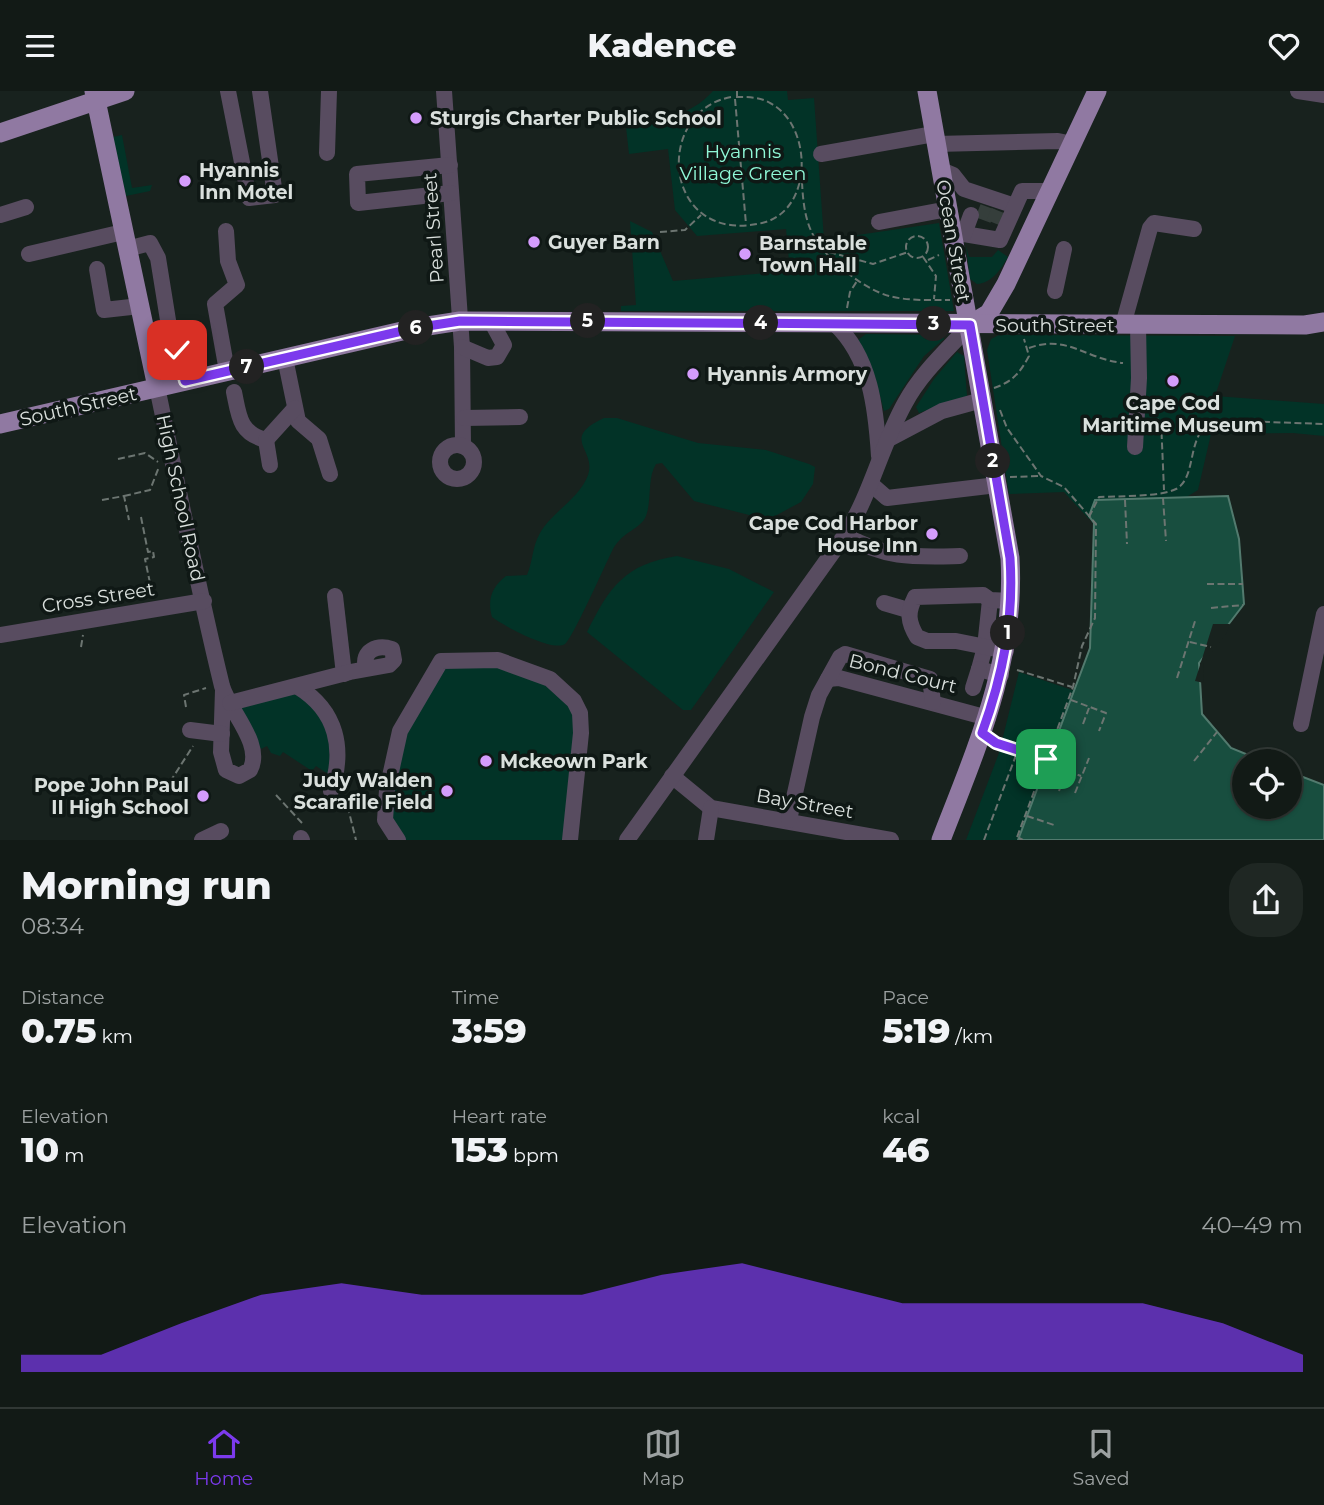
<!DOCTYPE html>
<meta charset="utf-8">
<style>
:root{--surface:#121a16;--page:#1f2723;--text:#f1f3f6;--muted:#9ca1a1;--line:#313835;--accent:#7c3aed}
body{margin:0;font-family:Montserrat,sans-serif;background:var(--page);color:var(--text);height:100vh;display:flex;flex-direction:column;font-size:26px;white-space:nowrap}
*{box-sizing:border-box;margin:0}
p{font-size:23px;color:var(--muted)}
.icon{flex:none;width:38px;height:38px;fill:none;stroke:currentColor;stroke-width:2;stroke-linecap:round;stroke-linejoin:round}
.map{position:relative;height:749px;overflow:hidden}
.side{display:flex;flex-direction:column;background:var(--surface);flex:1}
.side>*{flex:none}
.buttons{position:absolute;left:1232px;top:658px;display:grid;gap:14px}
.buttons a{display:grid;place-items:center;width:70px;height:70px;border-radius:50%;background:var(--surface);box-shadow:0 2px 5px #0004,0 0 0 2px var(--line);font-size:35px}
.pin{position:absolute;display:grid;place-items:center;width:60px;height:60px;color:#fff;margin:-30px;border-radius:14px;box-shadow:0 4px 10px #0006}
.km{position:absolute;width:35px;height:35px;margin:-18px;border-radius:50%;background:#222;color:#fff;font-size:19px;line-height:35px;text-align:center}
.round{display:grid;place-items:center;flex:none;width:74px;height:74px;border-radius:28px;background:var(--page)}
.overview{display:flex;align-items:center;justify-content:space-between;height:119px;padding:0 21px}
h1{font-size:38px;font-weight:800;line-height:52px}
.metrics{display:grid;grid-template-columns:repeat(3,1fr);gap:10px;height:119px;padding:7px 21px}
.metrics div{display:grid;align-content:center}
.metrics b{font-size:35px;font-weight:800}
.metrics small{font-size:19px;font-weight:400}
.metrics p{font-size:19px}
.chart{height:196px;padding:14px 21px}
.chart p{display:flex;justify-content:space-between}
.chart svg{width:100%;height:126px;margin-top:7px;fill:var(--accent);opacity:.7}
header{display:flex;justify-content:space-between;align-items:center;height:91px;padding:0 21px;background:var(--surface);font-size:32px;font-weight:800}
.menu{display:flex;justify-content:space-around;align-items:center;height:98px;border-top:2px solid var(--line);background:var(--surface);font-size:19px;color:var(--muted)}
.menu a{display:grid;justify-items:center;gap:4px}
.menu .on{color:var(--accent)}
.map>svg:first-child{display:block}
</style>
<header><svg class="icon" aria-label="menu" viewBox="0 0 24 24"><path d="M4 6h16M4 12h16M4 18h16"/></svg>Kadence<svg class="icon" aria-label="heart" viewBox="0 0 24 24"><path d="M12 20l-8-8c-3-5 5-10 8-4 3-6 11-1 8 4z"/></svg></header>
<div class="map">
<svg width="1324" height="749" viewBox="0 0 1324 749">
<rect width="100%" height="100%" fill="#18221e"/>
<!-- green -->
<g fill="#023327">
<path d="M713 0H787L788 9 814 7 824 149 939 132 954 220H621V215L636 214 630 130 652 141 673 190 790 180 786 138 697 145 675 119 668 58 629 63 626 36C659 29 690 26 713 0Z"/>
<polygon points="122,44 132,97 152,94 150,100 126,105 113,46"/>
<path d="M966 155 969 166H992L998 159 1008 166C1001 178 992 192 977 193L970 188Z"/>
<polygon points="866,243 943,244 944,248 924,265 889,318 884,320 875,286 858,249"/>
<polygon points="999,244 1235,245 1215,305 1324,313 1324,345 1293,342 1211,343 1198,399 1185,407 1101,410 1089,428 1064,401 1009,403 987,259 991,248"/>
<polygon points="957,261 964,265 967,305 919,322 916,316 934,288"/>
<path d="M604 327H617L698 352 766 359 809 373 815 376 813 393 801 411 775 425 761 427 694 410 662 372 656 373C647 387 652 409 646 425 641 438 623 440 613 458 606 472 572 549 565 553 552 561 504 535 492 526 487 508 492 496 506 485L527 484C533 470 532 456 540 442 552 421 580 407 588 384 597 358 559 348 604 327Z"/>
<path d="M677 465 729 478 774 501 691 619H683L587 541C609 496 625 473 677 465Z"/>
<polygon points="494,562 578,606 577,749 393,749 382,699 429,575"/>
<polygon points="1019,581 1075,600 1019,749 966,749 999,662"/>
<polygon points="292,603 301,604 328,632 331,685 316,675 312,680 283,661 280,665 271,662 267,655 261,658 240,617"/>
</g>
<!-- water -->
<polygon fill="#184e3f" stroke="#527a6e" stroke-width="2" points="1228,405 1239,448 1244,513 1199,572 1202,623 1231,657 1263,670 1244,670 1244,716 1290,716 1290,681 1324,694 1324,749 1018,749 1090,557 1094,432 1089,425 1095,409"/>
<!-- pier -->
<polygon fill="#18221e" points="1213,533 1230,533 1226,543 1203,573 1204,592 1195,590"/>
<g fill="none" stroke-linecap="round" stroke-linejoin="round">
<!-- minor-tunnel -->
<g stroke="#353e3b" stroke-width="16" stroke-dasharray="16 8" stroke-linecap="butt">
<polyline points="983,129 988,116"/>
<polyline points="994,132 999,120"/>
</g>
<!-- path -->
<g stroke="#6c7571" stroke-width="2" stroke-dasharray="7 3.5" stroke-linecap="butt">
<polyline points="737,0 737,7"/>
<path d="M731 6C652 21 663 155 762 132 814 120 813 34 770 12 760 6 749 6 738 6"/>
<polyline points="735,8 746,133"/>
<path d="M802 91C803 111 805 132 816 149 830 171 864 198 889 205 908 210 930 209 950 209"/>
<polyline points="660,141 685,139 701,124"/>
<circle cx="917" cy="156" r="11"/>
<polyline points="829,161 873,173 908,161"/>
<polyline points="923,166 936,185 934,208"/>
<polyline points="928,169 939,164"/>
<polyline points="847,217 850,201 857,190"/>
<path d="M1029 257C1067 243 1085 268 1123 272"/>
<path d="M994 297C1012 291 1020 282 1029 265L1024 248"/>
<polyline points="1000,319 1007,337 1041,385 1064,396 1096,433 1095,527 1082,555 1073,596 1016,749"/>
<polyline points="1152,328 1161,329 1164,399"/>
<polyline points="118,368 145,362 158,371"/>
<polyline points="1010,386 1040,385"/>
<polyline points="124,405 150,399 159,376"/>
<polyline points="1163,407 1166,450"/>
<polyline points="102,409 124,405 129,429"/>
<polyline points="1125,409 1127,453"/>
<polyline points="141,426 148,461 153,460 154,466 145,468 150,492"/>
<path d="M1089 426 1099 406C1117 405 1161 406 1176 398 1198 386 1185 345 1213 329L1324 333"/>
<polyline points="1207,493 1243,493"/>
<polyline points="1211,517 1243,514"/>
<polyline points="1190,551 1211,556"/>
<polyline points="81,556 83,544"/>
<polyline points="1017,579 1072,596"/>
<polyline points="1177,587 1196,527"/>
<polyline points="1071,609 1106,622 1099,640"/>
<polyline points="186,616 184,604 206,597"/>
<polyline points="1083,633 1089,617"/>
<polyline points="994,651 1045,668"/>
<polyline points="1194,670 1217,641"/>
<polyline points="1048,673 1081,685"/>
<polyline points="170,691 193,655"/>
<polyline points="1059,700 1073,661"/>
<polyline points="1075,702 1089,667"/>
<polyline points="276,704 302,732"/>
<polyline points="345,705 356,749"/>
<polyline points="1027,725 1054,734"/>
<polyline points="1019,747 1023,749"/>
<polyline points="984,749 1018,659"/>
</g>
<!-- minor -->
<g stroke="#584c60" stroke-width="16">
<polyline points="228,0 249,107 275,104 260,0"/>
<polyline points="444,0 462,256 463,355"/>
<polyline points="1298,0 1324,4"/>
<polyline points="936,53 1058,50 1073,53"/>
<polyline points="327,62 329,0"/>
<polyline points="821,63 934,43"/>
<polyline points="450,74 357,83 358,112 451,102"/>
<polyline points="941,79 953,84 964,98 1015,115"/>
<polyline points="0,124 26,116"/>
<polyline points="879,131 948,118"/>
<polyline points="226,140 228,170 237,194 215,213 227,280"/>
<polyline points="952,141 1000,149 1022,100 1050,100"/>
<polyline points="964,143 971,124"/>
<polyline points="127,158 150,152 158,167 172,254 179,262 185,290"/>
<polyline points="29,163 123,141"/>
<polyline points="97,178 104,219 140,215"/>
<polyline points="1055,200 1064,158"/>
<path d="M834 232C871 266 876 318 879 365"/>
<polyline points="1123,234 1150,137 1154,132 1194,138"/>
<polyline points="462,256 488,267 497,266 504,254 491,230"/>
<polyline points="285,267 298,330 319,348 330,383"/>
<path d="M157 296C178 396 198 497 222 595 229 620 264 653 250 679L239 685 226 679 221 661 223 599"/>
<path d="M234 301C239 325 239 342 266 349L295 317"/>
<polyline points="464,327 520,326"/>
<polyline points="889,348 942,320 982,309"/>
<polyline points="266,349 270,374"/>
<circle cx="457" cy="371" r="17"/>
<polyline points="1135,356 1139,287 1138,234"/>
<polyline points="871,393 887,407 997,394"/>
<path d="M845 444C886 468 914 466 960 465"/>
<polyline points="335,505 344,583"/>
<polyline points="990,509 985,556 979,578 1001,584"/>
<polyline points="884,512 908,519"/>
<polyline points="0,544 204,510"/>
<path d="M1006 560 956 550H927L917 546C908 531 907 522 915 506L983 504 990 509 1011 510"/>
<polyline points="828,588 839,587 988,627"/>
<path d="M298 596C337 620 345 658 331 700"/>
<polyline points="973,597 979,578"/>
<path d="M230 612 350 581 389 574 394 569 392 558C377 553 361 560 366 577"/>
<polyline points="1301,633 1324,523"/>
<polyline points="190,639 222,643"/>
<polyline points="672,685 711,717 891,749"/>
<polyline points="789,729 812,626 819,604 840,566 845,563 930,588 933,611"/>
<polyline points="301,747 302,749"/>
<polyline points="202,749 221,740"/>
<polyline points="398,749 385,729 387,699 400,640 441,570 498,569 550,588 574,610 580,622 581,642 570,749"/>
<path d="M627 749 845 444C871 403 881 355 905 312 921 282 947 259 970 234"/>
<polyline points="706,749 711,717"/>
</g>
<!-- major -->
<g stroke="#9079a2" stroke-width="19">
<polyline points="94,0 157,296"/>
<path d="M927 0 1010 467C1016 569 977 656 941 749"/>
<polyline points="0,42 125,0"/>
<polyline points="971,233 989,222 1006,193 1097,0"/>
<polyline points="0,333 415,237 460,230 1305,234 1324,231"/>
</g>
</g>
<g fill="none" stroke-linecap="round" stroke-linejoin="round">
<!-- route casing -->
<g stroke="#fff" stroke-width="14">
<path id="route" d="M177 259 185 290 415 237 460 230 970 234 1010 467C1014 529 1003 584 982 642L996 652 1046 668"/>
</g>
<!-- route -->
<use href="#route" stroke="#7c3aed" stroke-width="9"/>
</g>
<!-- markers -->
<g fill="#d49cfc" stroke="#0f1815" stroke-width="2.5">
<circle cx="416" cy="27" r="7"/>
<circle cx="185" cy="90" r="7"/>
<circle cx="534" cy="151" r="7"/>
<circle cx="745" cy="163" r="7"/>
<circle cx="693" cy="283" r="7"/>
<circle cx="1173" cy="290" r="7"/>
<circle cx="932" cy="443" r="7"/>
<circle cx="486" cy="670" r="7"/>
<circle cx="447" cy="700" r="7"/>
<circle cx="203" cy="705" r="7"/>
</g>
<g text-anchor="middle" stroke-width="7" stroke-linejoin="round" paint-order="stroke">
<!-- poi labels -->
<g font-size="19" font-weight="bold" fill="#dae0dd" stroke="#0f1815" text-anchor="start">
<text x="430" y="34">Sturgis Charter Public School</text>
<text x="199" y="86">Hyannis<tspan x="199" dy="22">Inn Motel</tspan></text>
<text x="548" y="158">Guyer Barn</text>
<text x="759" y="159">Barnstable<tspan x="759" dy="22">Town Hall</tspan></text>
<text x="707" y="290">Hyannis Armory</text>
<text x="1173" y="319" text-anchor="middle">Cape Cod<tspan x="1173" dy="22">Maritime Museum</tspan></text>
<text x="918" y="439" text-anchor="end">Cape Cod Harbor<tspan x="918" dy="22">House Inn</tspan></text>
<text x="500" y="677">Mckeown Park</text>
<text x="433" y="696" text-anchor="end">Judy Walden<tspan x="433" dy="22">Scarafile Field</tspan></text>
<text x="189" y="701" text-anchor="end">Pope John Paul<tspan x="189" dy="22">II High School</tspan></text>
</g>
<!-- park labels -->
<g font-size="19" fill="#90f8d7" stroke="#0f1815">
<text x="743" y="67">Hyannis<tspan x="743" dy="22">Village Green</tspan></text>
</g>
<!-- street labels -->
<g font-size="19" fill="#dae0dd" stroke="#0f1815">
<text transform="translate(433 137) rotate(-94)" y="7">Pearl Street</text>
<text transform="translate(954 150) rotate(80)" y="7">Ocean Street</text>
<text x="1055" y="241">South Street</text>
<text transform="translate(78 315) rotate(-13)" y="7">South Street</text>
<text transform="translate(181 407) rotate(78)" y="7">High School Road</text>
<text transform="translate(98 506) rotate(-9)" y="7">Cross Street</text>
<text transform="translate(903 582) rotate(14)" y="7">Bond Court</text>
<text transform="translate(805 712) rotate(10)" y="7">Bay Street</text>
</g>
</g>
</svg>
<div class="buttons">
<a><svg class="icon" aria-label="locate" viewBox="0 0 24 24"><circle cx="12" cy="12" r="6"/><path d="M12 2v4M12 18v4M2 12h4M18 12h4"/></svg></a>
</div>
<div class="pin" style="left:1046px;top:668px;background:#1e9e55"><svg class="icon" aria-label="arrive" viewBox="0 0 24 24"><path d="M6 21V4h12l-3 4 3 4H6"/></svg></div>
<div class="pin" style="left:177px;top:259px;background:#d93025"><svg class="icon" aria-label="check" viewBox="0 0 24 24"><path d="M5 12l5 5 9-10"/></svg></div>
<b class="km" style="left:1008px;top:542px">1</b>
<b class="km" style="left:993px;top:370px">2</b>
<b class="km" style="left:934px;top:233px">3</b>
<b class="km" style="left:761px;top:232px">4</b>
<b class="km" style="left:588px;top:230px">5</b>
<b class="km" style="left:416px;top:237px">6</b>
<b class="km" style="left:247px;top:276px">7</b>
</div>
<section class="side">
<div class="overview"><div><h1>Morning run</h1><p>08:34</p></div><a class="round"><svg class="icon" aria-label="share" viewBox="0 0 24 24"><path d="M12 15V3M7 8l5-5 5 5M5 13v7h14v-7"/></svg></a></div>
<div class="metrics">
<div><p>Distance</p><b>0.75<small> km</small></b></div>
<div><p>Time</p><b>3:59</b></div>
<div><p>Pace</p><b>5:19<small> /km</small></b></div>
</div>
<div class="metrics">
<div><p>Elevation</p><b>10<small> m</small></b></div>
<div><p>Heart rate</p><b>153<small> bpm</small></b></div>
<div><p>kcal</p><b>46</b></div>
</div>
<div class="chart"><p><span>Elevation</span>40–49 m</p>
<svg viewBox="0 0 160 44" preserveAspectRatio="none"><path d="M0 44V38L10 38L20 27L30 17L40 13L50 17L60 17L70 17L80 10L90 6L100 13L110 20L120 20L130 20L140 20L150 27L160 38V44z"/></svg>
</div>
</section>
<nav class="menu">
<a class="on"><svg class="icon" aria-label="home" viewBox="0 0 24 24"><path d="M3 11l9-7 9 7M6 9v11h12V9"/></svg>Home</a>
<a><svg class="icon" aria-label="map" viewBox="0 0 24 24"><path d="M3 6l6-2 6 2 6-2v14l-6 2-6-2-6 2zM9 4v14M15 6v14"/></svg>Map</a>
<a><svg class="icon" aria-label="saved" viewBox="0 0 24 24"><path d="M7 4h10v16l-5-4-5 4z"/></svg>Saved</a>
</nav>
